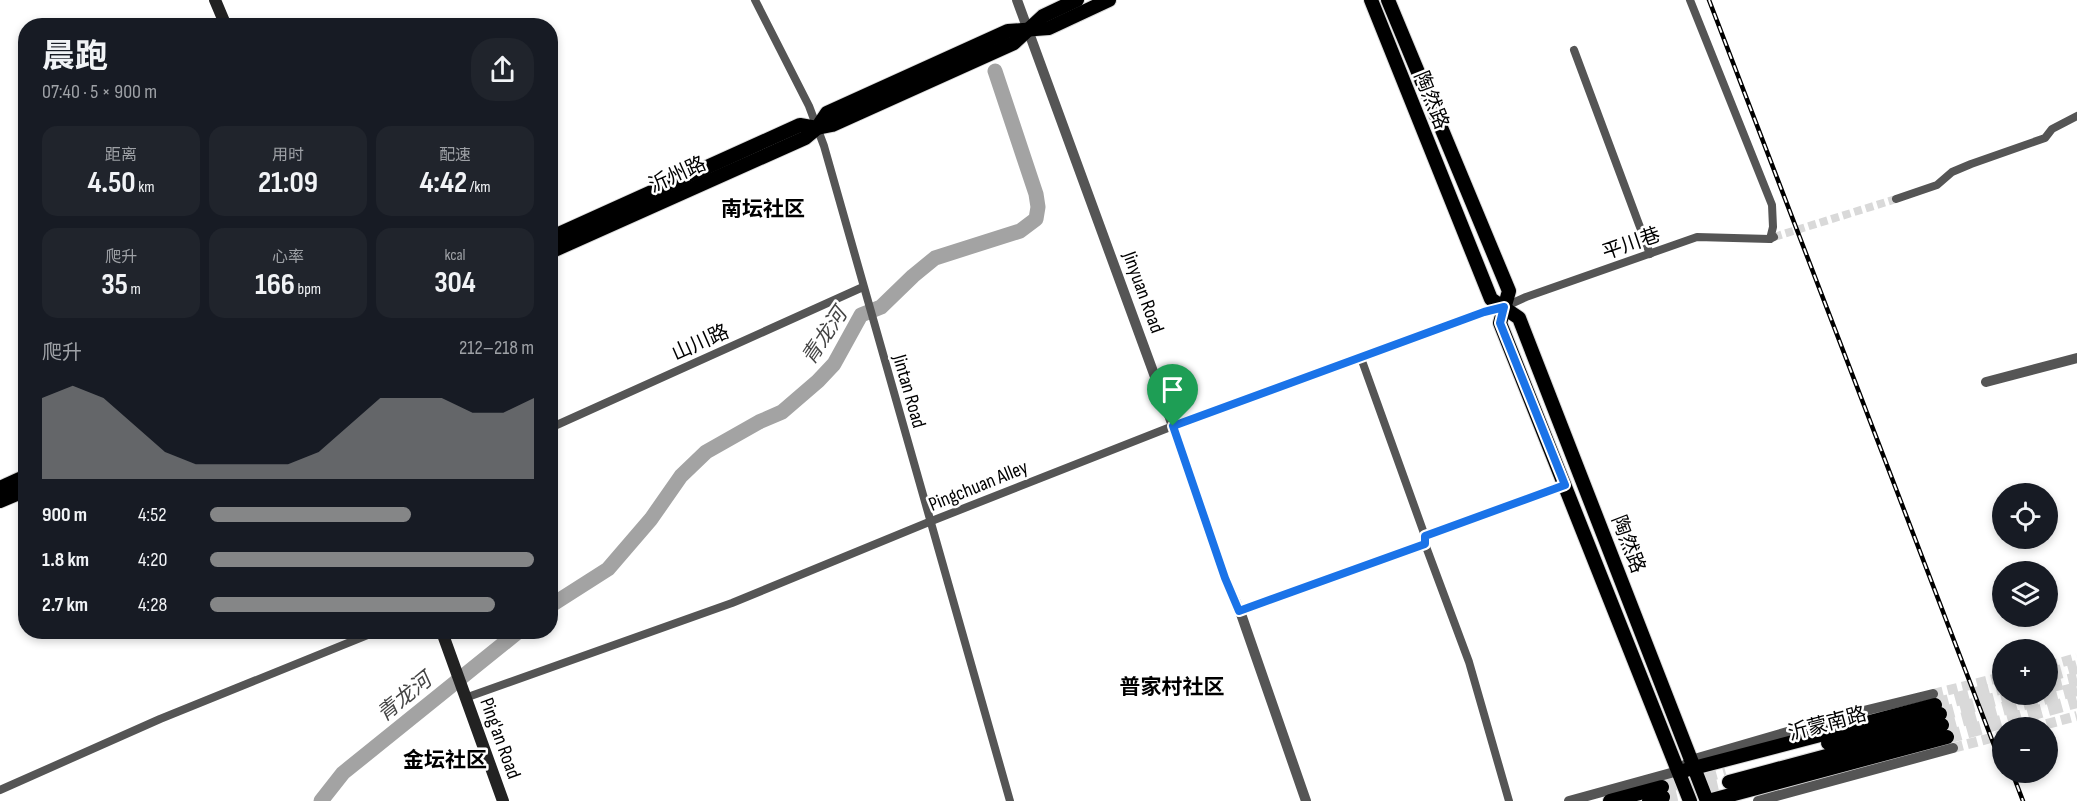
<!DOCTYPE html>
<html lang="zh">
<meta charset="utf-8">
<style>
:root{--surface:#171b24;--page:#20242c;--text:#f1f3f6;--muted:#9ea1a6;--accent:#858687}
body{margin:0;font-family:"Sofia Sans Condensed","Noto Sans SC",sans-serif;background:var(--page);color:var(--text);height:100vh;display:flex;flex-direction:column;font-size:22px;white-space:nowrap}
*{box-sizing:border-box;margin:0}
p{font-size:20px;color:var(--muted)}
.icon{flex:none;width:33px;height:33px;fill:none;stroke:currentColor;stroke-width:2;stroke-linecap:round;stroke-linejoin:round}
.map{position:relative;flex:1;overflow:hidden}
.side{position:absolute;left:18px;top:18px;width:540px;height:621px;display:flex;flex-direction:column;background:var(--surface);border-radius:24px;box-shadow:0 3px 9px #0003}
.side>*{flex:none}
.buttons{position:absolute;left:1992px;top:483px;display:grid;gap:12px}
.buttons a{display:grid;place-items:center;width:66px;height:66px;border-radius:50%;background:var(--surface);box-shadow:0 3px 9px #0003;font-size:30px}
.pin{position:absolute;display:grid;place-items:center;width:51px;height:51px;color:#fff;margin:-62px -26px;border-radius:50% 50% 50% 0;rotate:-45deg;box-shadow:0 0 6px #0007}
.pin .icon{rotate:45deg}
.round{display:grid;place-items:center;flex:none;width:63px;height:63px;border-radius:24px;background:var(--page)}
.headline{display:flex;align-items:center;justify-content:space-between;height:102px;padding:0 24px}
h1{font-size:33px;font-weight:700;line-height:45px}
.figures{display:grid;grid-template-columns:repeat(3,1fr);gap:9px;height:102px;padding:6px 24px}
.figures div{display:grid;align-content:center;border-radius:15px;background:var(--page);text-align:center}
.figures b{font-size:30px;font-weight:700}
.figures small{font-size:16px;font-weight:400}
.figures p{font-size:16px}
.chart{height:168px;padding:12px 24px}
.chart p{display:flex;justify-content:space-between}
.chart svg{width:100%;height:108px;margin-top:6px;fill:var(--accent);opacity:.7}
ul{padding:0 24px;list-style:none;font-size:20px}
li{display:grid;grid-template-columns:96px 72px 1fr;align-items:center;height:45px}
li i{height:15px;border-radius:8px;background:var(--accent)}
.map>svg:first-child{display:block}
</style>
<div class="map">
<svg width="2077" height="801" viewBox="0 0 2077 801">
<rect width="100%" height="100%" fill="#fff"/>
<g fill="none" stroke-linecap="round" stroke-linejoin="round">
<!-- river -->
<g stroke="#a3a3a3" stroke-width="15">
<polyline points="550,606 608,569 651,519 681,476 706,452 759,422 782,412 818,381 834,364 861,315 881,307 913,276 935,258 1020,231 1036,219 1038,207 1036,194 995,71"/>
<polyline points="321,801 343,773 518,632"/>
</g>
<!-- minor-tunnel -->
<polyline stroke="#d9d9d9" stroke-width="8" stroke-dasharray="8 4" stroke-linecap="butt" points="1774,237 1896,199"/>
<!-- tertiary-tunnel -->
<g stroke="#d9d9d9" stroke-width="10" stroke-dasharray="10 5" stroke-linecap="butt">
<polyline points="2048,666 2077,658"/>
<polyline points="1933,694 2002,677"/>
<polyline points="2032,728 2077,716"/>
<polyline points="1953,748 2002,735"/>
</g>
<!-- primary-tunnel -->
<g stroke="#d9d9d9" stroke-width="14" stroke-dasharray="14 7" stroke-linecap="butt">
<polyline points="2048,675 2077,667"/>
<polyline points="2048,686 2077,679"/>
<polyline points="1935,705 2002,687"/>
<polyline points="1940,714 2015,694"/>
<polyline points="1942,725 2077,689"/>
<polyline points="1947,737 2077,701"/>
<polyline points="1662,787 1725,770"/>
<polyline points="1663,797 1729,782"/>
</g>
<!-- primary casing -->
<g stroke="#dbdbdb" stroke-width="16">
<g id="primary">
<polyline points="1371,0 1491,299 1519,318 1707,801"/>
<polyline points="1388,0 1509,291 1500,323 1690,801"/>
<polyline points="550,238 800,125 817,128 832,125 1014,43 1043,16 1077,0"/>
<polyline points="550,252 805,138 817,128 827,113 1008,31 1049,28 1109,0"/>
<polyline points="0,488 26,476"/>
<polyline points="0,501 26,490"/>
<polyline points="1828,743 1940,714"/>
<polyline points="1686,770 1935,705"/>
<polyline points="1729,782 1942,725"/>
<polyline points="1610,801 1662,787"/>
<polyline points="1649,801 1663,797"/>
<polyline points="1708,801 1947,737"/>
</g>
</g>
<!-- minor -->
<g stroke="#555" stroke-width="8">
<polyline points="755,0 809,106 824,146 1010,801"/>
<polyline points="1690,0 1772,205 1773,227 1770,239"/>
<polyline points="1574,50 1650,254"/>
<polyline points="1896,199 1937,185 1952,172 1971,164 2045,138 2052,129 2077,116"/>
<polyline points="1361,358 1425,536 1425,544 1469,662 1509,801"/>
<polyline points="550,428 863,287"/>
<polyline points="1425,536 1565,485"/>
<polyline points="1240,611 1425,544"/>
<polyline points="465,698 732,603 929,522 1173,426 1484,312 1504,307 1526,297 1697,237 1770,239 1774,237"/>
<polyline points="0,790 160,719 375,632"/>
</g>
<!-- tertiary -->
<g stroke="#555" stroke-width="10">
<polyline points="1017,0 1173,426 1225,578 1240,611 1306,801"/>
<polyline points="1986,382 2077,358"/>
<polyline points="1569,801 1678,771 1691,760 1843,716 1933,694"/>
<polyline points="1758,801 1953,748"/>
</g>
<!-- secondary -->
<g stroke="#222" stroke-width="12">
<polyline points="215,0 226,26"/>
<polyline points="442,632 503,801"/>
</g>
<!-- primary -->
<use href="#primary" stroke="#000" stroke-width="14"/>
<!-- rail casing -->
<g stroke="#000" stroke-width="4.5">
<g id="rail">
<polyline points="1709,0 2002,766"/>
<polyline points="2012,772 2023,801"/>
</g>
</g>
<!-- rail -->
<use href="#rail" stroke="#fff" stroke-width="2" stroke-dasharray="7" stroke-linecap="butt"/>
</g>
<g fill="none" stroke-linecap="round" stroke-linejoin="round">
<!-- route casing -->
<g stroke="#fff" stroke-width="12">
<polygon id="route" points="1504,307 1500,323 1565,485 1425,536 1425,544 1239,611 1225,578 1173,426 1484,312"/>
</g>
<!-- route -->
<use href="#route" stroke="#1a73e8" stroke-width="8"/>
</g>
<g text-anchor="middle" stroke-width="5" stroke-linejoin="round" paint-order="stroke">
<!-- street labels -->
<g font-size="20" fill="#000" stroke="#fff">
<text transform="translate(1432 100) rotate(68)" y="7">陶然路</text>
<text transform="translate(677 174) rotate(-24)" y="7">沂州路</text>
<text transform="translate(1631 243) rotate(-19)" y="7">平川巷</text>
<text transform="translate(1144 292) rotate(70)" y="7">Jinyuan Road</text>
<text transform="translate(700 342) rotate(-24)" y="7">山川路</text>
<text transform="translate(910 391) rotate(74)" y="7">Jintan Road</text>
<text transform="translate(978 485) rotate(-22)" y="7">Pingchuan Alley</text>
<text transform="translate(1629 544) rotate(69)" y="7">陶然路</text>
<text transform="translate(1827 723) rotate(-15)" y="7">沂蒙南路</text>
<text transform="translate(501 738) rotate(70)" y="7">Ping'an Road</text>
</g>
<!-- neighbourhood labels -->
<g font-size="21" font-weight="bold" fill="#000" stroke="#fff">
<text x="763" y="216">南坛社区</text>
<text x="1172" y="694">普家村社区</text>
<text x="445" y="767">金坛社区</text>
</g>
<!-- water labels -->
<g font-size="21" font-style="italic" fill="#444" stroke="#fff">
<text transform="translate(824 336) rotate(-56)" y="7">青龙河</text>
<text transform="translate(404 697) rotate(-39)" y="7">青龙河</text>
</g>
</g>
</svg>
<div class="buttons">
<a><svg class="icon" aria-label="locate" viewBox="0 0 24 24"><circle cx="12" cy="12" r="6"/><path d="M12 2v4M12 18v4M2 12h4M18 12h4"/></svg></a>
<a><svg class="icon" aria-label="layers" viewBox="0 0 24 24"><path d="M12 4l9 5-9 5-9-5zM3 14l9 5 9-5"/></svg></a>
<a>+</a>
<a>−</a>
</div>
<div class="pin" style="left:1173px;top:426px;background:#1e9e55"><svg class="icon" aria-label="arrive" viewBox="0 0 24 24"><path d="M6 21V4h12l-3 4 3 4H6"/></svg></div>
<section class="side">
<div class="headline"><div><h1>晨跑</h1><p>07:40 · 5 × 900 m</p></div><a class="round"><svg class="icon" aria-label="share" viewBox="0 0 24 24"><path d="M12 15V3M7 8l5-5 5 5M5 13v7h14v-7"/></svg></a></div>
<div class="figures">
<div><p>距离</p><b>4.50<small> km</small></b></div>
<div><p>用时</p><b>21:09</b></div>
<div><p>配速</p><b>4:42<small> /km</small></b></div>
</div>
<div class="figures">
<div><p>爬升</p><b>35<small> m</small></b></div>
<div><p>心率</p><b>166<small> bpm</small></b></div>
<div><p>kcal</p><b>304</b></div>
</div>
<div class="chart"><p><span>爬升</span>212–218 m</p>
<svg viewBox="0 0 160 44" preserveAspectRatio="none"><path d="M0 44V11L10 6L20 11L30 22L40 33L50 38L60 38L70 38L80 38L90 33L100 22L110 11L120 11L130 11L140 17L150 17L160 11V44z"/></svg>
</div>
<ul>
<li><b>900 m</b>4:52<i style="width:62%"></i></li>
<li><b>1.8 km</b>4:20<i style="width:100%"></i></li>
<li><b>2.7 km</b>4:28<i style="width:88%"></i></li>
</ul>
</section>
</div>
